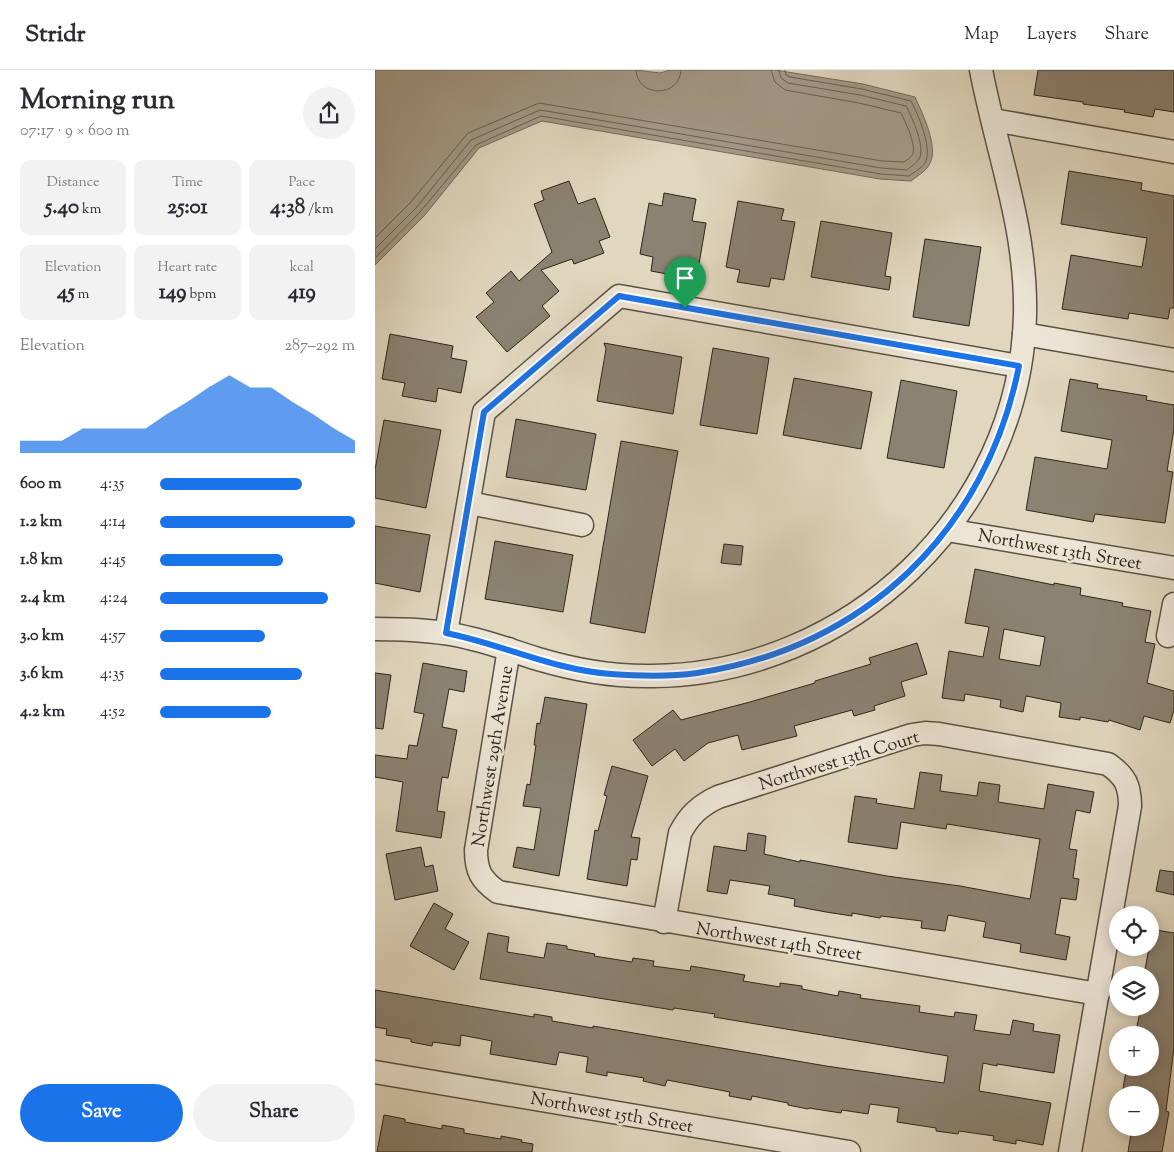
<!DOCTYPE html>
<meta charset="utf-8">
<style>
:root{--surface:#fff;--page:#f2f2f3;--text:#2b2b33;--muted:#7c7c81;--line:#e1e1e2;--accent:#1a73e8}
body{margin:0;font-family:"Sorts Mill Goudy",serif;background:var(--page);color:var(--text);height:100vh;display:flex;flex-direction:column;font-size:19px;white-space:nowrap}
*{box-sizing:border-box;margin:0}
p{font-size:16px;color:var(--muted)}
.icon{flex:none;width:28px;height:28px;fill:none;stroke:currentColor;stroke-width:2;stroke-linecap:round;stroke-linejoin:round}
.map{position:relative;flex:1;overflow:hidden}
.side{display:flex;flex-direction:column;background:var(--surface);width:375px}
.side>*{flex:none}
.controls{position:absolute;left:734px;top:836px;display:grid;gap:10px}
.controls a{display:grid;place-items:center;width:50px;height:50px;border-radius:50%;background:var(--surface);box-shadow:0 2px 12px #0003;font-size:25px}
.pin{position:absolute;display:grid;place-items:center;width:42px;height:42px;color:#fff;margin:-51px -21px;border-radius:50% 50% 50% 0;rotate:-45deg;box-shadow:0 0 5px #0007}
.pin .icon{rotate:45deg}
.round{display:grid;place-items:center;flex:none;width:52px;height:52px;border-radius:26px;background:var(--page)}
.summary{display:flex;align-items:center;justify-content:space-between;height:85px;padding:0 20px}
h1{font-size:28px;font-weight:800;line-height:38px}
.stats{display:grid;grid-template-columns:repeat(3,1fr);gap:8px;height:85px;padding:5px 20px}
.stats div{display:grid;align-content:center;border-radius:10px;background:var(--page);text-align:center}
.stats b{font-size:21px;font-weight:800}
.stats small{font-size:14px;font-weight:400}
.stats p{font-size:14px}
.chart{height:140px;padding:10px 20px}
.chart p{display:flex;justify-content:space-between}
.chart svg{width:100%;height:90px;margin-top:5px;fill:var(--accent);opacity:.7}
.cta{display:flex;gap:10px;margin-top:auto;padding:10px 20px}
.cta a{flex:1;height:58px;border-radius:30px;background:var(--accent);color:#fff;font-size:20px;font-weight:800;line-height:58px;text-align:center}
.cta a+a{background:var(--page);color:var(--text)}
ul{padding:0 20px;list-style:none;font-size:16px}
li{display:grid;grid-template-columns:80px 60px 1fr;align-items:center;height:38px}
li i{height:12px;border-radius:6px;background:var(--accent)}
header{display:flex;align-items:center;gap:30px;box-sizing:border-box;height:70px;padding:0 25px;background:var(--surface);border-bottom:1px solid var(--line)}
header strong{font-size:24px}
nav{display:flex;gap:28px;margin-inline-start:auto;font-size:18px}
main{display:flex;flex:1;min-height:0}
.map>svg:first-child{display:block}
</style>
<header>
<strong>Stridr</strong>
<nav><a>Map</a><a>Layers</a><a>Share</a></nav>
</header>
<main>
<section class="side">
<div class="summary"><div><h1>Morning run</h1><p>07:17 · 9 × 600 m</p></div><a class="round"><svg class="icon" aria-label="share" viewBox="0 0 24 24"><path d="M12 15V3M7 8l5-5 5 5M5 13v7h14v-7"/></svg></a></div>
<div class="stats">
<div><p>Distance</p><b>5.40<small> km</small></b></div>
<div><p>Time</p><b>25:01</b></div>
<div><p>Pace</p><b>4:38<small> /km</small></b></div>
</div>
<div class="stats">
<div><p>Elevation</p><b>45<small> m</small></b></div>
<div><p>Heart rate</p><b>149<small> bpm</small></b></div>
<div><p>kcal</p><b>419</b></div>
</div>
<div class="chart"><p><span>Elevation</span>287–292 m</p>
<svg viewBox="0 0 160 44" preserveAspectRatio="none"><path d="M0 44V38L10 38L20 38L30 32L40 32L50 32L60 32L70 25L80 19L90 12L100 6L110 12L120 12L130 19L140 25L150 32L160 38V44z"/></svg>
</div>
<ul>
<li><b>600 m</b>4:35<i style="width:73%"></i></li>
<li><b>1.2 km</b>4:14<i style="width:100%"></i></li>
<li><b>1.8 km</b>4:45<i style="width:63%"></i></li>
<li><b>2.4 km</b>4:24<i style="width:86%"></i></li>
<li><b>3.0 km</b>4:57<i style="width:54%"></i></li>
<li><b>3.6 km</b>4:35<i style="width:73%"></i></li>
<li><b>4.2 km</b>4:52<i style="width:57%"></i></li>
</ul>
<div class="cta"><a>Save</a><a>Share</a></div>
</section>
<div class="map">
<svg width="799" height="1082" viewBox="0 0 799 1082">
<rect width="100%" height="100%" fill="#e1d7bf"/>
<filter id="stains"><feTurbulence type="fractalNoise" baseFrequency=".004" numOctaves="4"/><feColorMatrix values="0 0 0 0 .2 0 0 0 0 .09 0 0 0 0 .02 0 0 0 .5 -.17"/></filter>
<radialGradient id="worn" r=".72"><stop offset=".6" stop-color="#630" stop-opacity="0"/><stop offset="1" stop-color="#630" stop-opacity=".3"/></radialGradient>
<!-- water -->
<path fill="#a49a88" stroke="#756b5d" d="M0 0H261L285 3 295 0H400L488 14 540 27C547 43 565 78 554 95 551 101 541 107 536 111L505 109 167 51 104 78 49 146 0 195Z"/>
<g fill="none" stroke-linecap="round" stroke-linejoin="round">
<!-- shore -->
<g stroke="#696052" stroke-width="1">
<path d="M261 0C262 28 305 28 306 0"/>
<path d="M0 168 35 133 93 63 164 33 507 91 529 92C532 90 537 87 538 83 541 74 530 51 526 43L484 33 410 20 400 12 396 0"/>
<path d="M0 179 41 138 96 70 165 40 506 98 532 100C535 97 542 93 544 89 551 78 537 47 531 36L485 25 413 13 406 8 404 0"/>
<path d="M0 188 45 142 101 75 166 46 506 104 534 106C539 102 547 98 550 93 558 79 543 44 536 31L487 19 415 7 411 5 410 0"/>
</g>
</g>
<!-- building -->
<g fill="#8b8271" stroke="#2e251c" fill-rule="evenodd">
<polygon points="663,0 799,0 799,42 780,39 778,47 749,42 750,40 708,34 708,32 659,25"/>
<polygon points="694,101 767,113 766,120 799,126 799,238 795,238 793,249 754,243 753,249 687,239 696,185 767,197 772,168 686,154"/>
<polygon points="194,111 203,134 220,128 235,167 224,171 229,183 199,194 197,189 166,200 184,221 167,236 175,246 132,282 101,247 119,232 111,223 136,201 144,211 177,182 159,134 169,130 166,121"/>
<polygon points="289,123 321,129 317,151 331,153 324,194 310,191 308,207 276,201 278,187 265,184 274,133 287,136"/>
<polygon points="363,131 409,139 406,150 420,152 409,210 396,208 394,217 362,212 365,200 351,197"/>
<polygon points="446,151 517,163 510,206 516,207 514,220 436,207"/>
<polygon points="550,169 606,177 594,256 538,247"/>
<polygon points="15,264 78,276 76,288 92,291 86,323 63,318 61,332 27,326 30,313 7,309"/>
<polygon points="229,273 307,287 298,344 222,331 231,279"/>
<polygon points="338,278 394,288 382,364 325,355"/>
<polygon points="419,308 497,322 486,379 408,365"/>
<polygon points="695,309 723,314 722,318 772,326 771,330 799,335 799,359 792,401 798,402 790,453 720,444 718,452 651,440 660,387 732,399 737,370 686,361"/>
<polygon points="526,310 582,321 569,398 512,388"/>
<polygon points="141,349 221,364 211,420 131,407"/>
<polygon points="9,350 66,360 51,438 0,428 0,400"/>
<polygon points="246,371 303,381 270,563 215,553"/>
<polygon points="0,456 55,465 45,522 0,513"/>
<polygon points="120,471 198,485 188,542 110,529"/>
<polygon points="349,474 368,476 366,495 346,493"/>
<path d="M600 499 679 515V513L706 518 705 525 748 533 747 536 776 541 770 572 780 574 772 613 799 621V640L795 653 769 646 765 660 734 650 733 652 705 647V650L684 647 686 633 651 626 648 642 625 637 626 630 590 624 589 631 567 628 574 581 608 587 614 557 590 553ZM629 559 670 567 665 596 624 589Z"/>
<polygon points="542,573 552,604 526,612 530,626 499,636 500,640 479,646 477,640 419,656 422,666 367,680 363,665 333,673 309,691 300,679 277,696 258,670 298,640 306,650 375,632 440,613 440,611 496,594 494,588"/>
<polygon points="48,593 92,601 89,622 74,619 67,657 82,660 73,708 67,707 62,741 70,742 66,768 21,761 28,712 0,707 0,685 32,689 34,675 42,676 49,644 39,642"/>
<polygon points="0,603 16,605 8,659 0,658"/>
<polygon points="170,627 212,634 184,806 138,797 142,777 159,780 166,738 148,736 152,714 155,715 161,675 159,675 162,653 165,654"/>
<polygon points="237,696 273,706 256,767 265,768 262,790 256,789 252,816 212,809 220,760 223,761 232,726 229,725"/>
<polygon points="545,702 567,705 565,721 602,726 604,712 625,715 623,732 669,739 673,714 719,722 715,743 701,740 694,779 702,780 698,808 704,809 701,830 686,828 680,864 695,867 691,890 645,882 646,874 608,867 611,852 573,845 570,861 546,858 547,851 506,846 505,848 477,843 477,846 451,842 419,836 420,829 393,824 395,816 355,810 352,824 332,821 339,776 371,781 373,763 391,766 389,784 425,792 425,790 512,806 585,816 655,829 665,769 572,754 571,759 526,752 522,779 473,772 480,726 502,729 501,733 539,739"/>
<polygon points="46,777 50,797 58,795 63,821 20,830 11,784"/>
<polygon points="785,800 799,802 799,825 781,821"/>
<polygon points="59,833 78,844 70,859 94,872 79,900 35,876"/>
<polygon points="775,859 799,863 799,978 791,1041 794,1042 787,1082 753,1082 757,1058 775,1058 775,1025 747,1025 751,1001 755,1002 755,998 775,998 775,965 760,965 766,938 775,938 775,905 769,905 774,878 775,878"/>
<polygon points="113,863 134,867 132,882 169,888 172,873 192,876 192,879 220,884 219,886 257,892 258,888 279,891 278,896 315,901 316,896 370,905 368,911 405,917 405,913 427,916 427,919 463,926 464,921 486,925 485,928 545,936 544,942 579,947 580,942 602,945 599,960 635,965 638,950 659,954 658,961 685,965 679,1003 622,994 622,996 608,993 604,1021 676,1033 668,1075 641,1070 641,1074 618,1070 619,1066 584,1061 583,1064 561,1061 561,1058 522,1052 524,1038 495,1034 493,1044 467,1040 466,1043 434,1038 433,1039 413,1035 413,1033 377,1026 376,1030 354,1026 355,1022 292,1010 290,1016 268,1011 269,1008 232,1002 232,1006 211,1002 213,987 184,982 181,995 115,984 117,971 86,965 85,976 58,972 57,976 36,972 36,969 11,965 12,959 0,957 0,920 159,947 159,944 177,947 177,951 218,958 218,956 451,996 569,1013 573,986 339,947 340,944 299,938 298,940 105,909"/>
<polygon points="9,1045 30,1049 30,1052 67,1059 67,1055 89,1059 89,1063 126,1069 126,1066 147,1070 146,1072 158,1074 157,1082 2,1082"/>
</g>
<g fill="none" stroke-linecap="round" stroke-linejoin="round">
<!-- minor casing -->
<g stroke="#5b5245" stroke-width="25">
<g id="minor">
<polyline points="618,50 799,82"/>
<polyline points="649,264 799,290"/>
<polyline points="94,433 207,455"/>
<polyline points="572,460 799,498"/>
<path d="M0 559C31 559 63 560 94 568 117 573 140 582 163 589 200 600 239 607 278 606 474 604 645 444 650 245 652 159 622 83 606 0"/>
<polyline points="71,563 109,342 244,226 644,296"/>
<polyline points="793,566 799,534"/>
<path d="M134 579 101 780C101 801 106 810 123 822L723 924"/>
<path d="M289 852 305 763C314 746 324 736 343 727L537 665 550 663 564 664 733 694C750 706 755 715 755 736L695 1082"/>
<polyline points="0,1002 474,1082"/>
</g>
</g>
<!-- minor -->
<use href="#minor" stroke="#ece5d5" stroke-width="22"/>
</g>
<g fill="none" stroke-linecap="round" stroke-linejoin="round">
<!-- route casing -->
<g stroke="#fff" stroke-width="10">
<path id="route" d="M244 226 644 296C611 461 490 578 322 603 294 607 264 606 236 604 179 600 126 574 71 563L109 342Z"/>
</g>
<!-- route -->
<use href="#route" stroke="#1a73e8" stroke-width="6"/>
</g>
<g text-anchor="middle" stroke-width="5" stroke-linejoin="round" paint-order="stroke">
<!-- street labels -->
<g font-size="18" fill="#2e251c" stroke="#ece5d5">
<text transform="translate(685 479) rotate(10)" y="6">Northwest 13th Street</text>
<text transform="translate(117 686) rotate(-81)" y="6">Northwest 29th Avenue</text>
<text transform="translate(464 690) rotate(-17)" y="6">Northwest 13th Court</text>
<text transform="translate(404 871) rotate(9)" y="6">Northwest 14th Street</text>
<text transform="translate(237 1042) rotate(10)" y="6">Northwest 15th Street</text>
</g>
</g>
<rect width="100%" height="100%" filter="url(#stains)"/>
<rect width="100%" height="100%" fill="url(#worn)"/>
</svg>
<div class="controls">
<a><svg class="icon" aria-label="locate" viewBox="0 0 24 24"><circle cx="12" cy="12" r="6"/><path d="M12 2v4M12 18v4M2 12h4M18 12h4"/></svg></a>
<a><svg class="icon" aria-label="layers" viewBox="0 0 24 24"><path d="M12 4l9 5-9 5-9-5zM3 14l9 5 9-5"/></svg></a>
<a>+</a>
<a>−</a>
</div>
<div class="pin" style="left:310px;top:238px;background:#1e9e55"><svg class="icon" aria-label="arrive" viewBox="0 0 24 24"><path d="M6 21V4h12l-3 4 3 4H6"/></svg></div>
</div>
</main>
